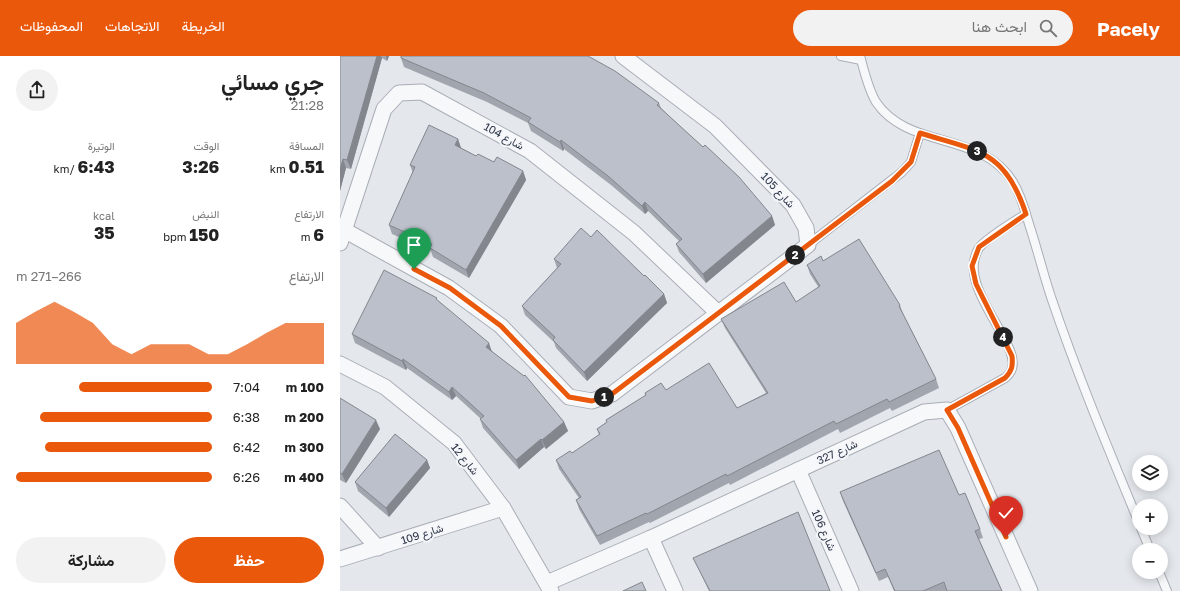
<!DOCTYPE html>
<html lang="ar">
<meta charset="utf-8">
<style>
:root{--surface:#fff;--page:#f2f2f2;--text:#222;--muted:#767676;--accent:#ea580c}
body{margin:0;font-family:"Golos Text",Vazirmatn,sans-serif;background:var(--page);color:var(--text);direction:rtl;height:100vh;display:flex;flex-direction:column;font-size:15px;white-space:nowrap}
*{box-sizing:border-box;margin:0}
p{font-size:13px;color:var(--muted)}
.icon{flex:none;width:22px;height:22px;fill:none;stroke:currentColor;stroke-width:2;stroke-linecap:round;stroke-linejoin:round}
.map{position:relative;flex:1;overflow:hidden;direction:ltr}
.drawer{display:flex;flex-direction:column;background:var(--surface);width:340px}
.drawer>*{flex:none}
.controls{position:absolute;left:792px;top:399px;display:grid;gap:8px}
.controls a{display:grid;place-items:center;width:36px;height:36px;border-radius:50%;background:var(--surface);box-shadow:0 2px 10px #0003;font-size:20px}
.pin{position:absolute;display:grid;place-items:center;width:34px;height:34px;color:#fff;margin:-41px -17px;border-radius:50% 50% 50% 0;rotate:-45deg;box-shadow:0 0 4px #0007}
.pin .icon{rotate:45deg}
.km{position:absolute;width:20px;height:20px;margin:-10px;border-radius:50%;background:#222;color:#fff;font-size:11px;line-height:20px;text-align:center}
.round{display:grid;place-items:center;flex:none;width:42px;height:42px;border-radius:21px;background:var(--page)}
.head{display:flex;align-items:center;justify-content:space-between;height:68px;padding:0 16px}
h1{font-size:22px;font-weight:700;line-height:30px}
.figures{display:grid;grid-template-columns:repeat(3,1fr);gap:6px;height:68px;padding:4px 16px}
.figures div{display:grid;align-content:center}
.figures b{font-size:17px;font-weight:700}
.figures small{font-size:11px;font-weight:400}
.figures p{font-size:11px}
.chart{height:112px;padding:8px 16px}
.chart p{display:flex;justify-content:space-between}
.chart svg{width:100%;height:72px;margin-top:4px;fill:var(--accent);opacity:.7}
.cta{display:flex;gap:8px;margin-top:auto;padding:8px 16px}
.cta a{flex:1;height:46px;border-radius:24px;background:var(--accent);color:#fff;font-size:16px;font-weight:700;line-height:46px;text-align:center}
.cta a+a{background:var(--page);color:var(--text)}
ul{padding:0 16px;list-style:none;font-size:13px}
li{display:grid;grid-template-columns:64px 48px 1fr;align-items:center;height:30px}
li i{height:10px;border-radius:5px;background:var(--accent)}
header{display:flex;align-items:center;gap:24px;box-sizing:border-box;height:56px;padding:0 20px;background:var(--accent);color:#fff}
header strong{font-size:19px}
nav{display:flex;gap:22px;margin-inline-start:auto;font-size:14px}
.search{width:280px;height:36px;background:var(--page);display:flex;align-items:center;gap:10px;box-sizing:border-box;padding:0 14px;border-radius:22px;color:var(--muted);font-size:15px}
main{display:flex;flex:1;min-height:0}
.map>svg:first-child{display:block}
</style>
<header>
<strong>Pacely</strong>
<div class="search"><svg class="icon" aria-label="search" viewBox="0 0 24 24"><circle cx="10" cy="10" r="6"/><path d="M15 15l6 6"/></svg>ابحث هنا</div>
<nav><a>الخريطة</a><a>الاتجاهات</a><a>المحفوظات</a></nav>
</header>
<main>
<div class="map">
<svg width="840" height="535" viewBox="0 0 840 535">
<rect width="100%" height="100%" fill="#e4e7ec"/>
<g fill="none" stroke-linecap="round" stroke-linejoin="round">
<!-- service casing -->
<g stroke="#a9aeb7" stroke-width="10">
<g id="service">
<polyline points="501,0 521,4"/>
<path d="M520 0C524 14 528 33 536 46 568 94 642 75 673 126 681 139 685 154 689 168 697 192 703 217 711 241 737 318 768 392 799 467"/>
<polyline points="468,189 562,116 571,106 580,77"/>
<path d="M607 354 665 322C667 320 670 318 671 315 685 290 614 231 639 192 646 182 675 165 686 158"/>
<polyline points="801,472 810,494"/>
<polyline points="819,516 827,535"/>
</g>
</g>
<!-- minor casing -->
<g stroke="#a9aeb7" stroke-width="17">
<g id="minor">
<polyline points="4,174 109,232 161,270 229,341 252,345 272,338 468,189 466,172 453,149 375,70 283,0"/>
<polyline points="0,187 44,53 59,37 82,36 190,95 294,177 378,257"/>
<polyline points="0,308 45,331 114,387 163,452 211,535"/>
<polyline points="458,414 511,535"/>
<polyline points="0,450 38,492"/>
<polyline points="311,482 335,535"/>
<polyline points="0,503 163,452"/>
<polyline points="207,527 311,482 584,356 607,354 618,372 690,535"/>
</g>
</g>
<!-- service -->
<use href="#service" stroke="#f7f8fa" stroke-width="8"/>
<!-- minor -->
<use href="#minor" stroke="#f7f8fa" stroke-width="15"/>
</g>
<!-- wall -->
<g fill="#a1a5ae">
<polygon points="0,0 49,0 47,5 42,2 11,113 6,112 0,135"/>
<polygon points="61,2 319,47 321,52 432,160 435,169 366,227 339,196 336,188 339,185 308,155 305,158 271,129 224,93 223,95 191,75 188,67 147,46 64,11"/>
<polygon points="118,83 121,92 136,100 183,115 186,124 129,222 93,201 91,195 52,178 49,169 73,117 70,109"/>
<polygon points="251,181 304,220 324,238 327,247 247,325 216,292 214,286 185,259 182,250 217,212 214,203"/>
<polygon points="483,205 560,249 563,258 596,323 599,332 552,355 550,352 500,377 498,373 390,429 389,427 310,467 309,466 260,489 239,453 236,444 239,442 219,413 216,404 232,397 259,379 257,373 267,366 266,364 305,340 305,337 326,334 397,352 426,337 385,272 381,263 456,246 479,232 470,218 467,209"/>
<polygon points="98,245 152,295 224,366 228,375 206,393 204,391 179,413 143,372 140,363 141,363 116,340 112,344 67,312 66,314 15,287 12,278"/>
<polygon points="0,342 40,373 6,427 0,424"/>
<polygon points="87,404 90,412 49,461 18,435 15,426"/>
<polygon points="500,436 640,473 643,482 639,483 662,535 554,535 548,521 539,525 503,445"/>
<polygon points="353,502 490,535 369,535 357,510"/>
</g>
<!-- shaded-wall -->
<g fill="#83868d">
<polygon points="37,0 41,0 42,2 11,113 7,104"/>
<polygon points="46,0 49,0 47,5"/>
<polygon points="118,83 121,92 118,98 115,89"/>
<polygon points="221,84 224,93 223,95 220,86"/>
<polygon points="3,103 6,112 0,135 0,114"/>
<polygon points="183,115 186,124 129,222 126,214"/>
<polygon points="305,146 308,155 305,158 302,150"/>
<polygon points="432,160 435,169 366,227 363,218"/>
<polygon points="324,238 327,247 247,325 244,316"/>
<polygon points="149,287 152,296 146,291"/>
<polygon points="63,303 67,312 66,314 62,305"/>
<polygon points="112,331 116,340 112,344 109,336"/>
<polygon points="36,364 40,373 6,427 2,418"/>
<polygon points="224,366 228,375 206,393 202,384"/>
<polygon points="201,383 204,391 179,413 176,404"/>
<polygon points="87,404 90,412 49,461 46,452"/>
</g>
<!-- building -->
<g fill="#bbc0ca" stroke="#83868d">
<polygon points="0,0 37,0 7,104 3,103 0,114"/>
<polygon points="61,0 248,0 275,15 319,47 317,49 363,91 365,89 399,121 432,160 363,218 336,188 342,183 305,146 302,150 268,120 221,84 220,86 188,66 191,62 144,37 61,2"/>
<polygon points="89,69 118,83 115,89 136,100 138,98 154,106 157,101 183,115 126,214 90,192 92,188 49,169 75,111 70,109"/>
<polygon points="241,172 251,181 257,174 304,220 305,219 324,238 244,316 213,284 215,281 182,250 221,208 214,203"/>
<polygon points="519,183 560,249 559,250 596,323 549,346 547,343 496,368 494,365 387,420 386,418 307,458 306,457 257,480 236,444 241,441 216,404 230,395 232,397 260,378 257,373 267,366 266,364 306,339 305,337 321,327 326,334 369,307 397,352 428,337 381,263 444,226 456,246 480,230 467,209 481,200 483,205"/>
<polygon points="44,214 97,242 96,243 149,287 146,291 184,320 185,319 224,366 202,384 201,383 176,404 140,363 144,360 112,331 109,336 63,303 62,305 12,278"/>
<polygon points="0,342 36,364 2,418 0,417"/>
<polygon points="55,378 87,404 46,452 15,426"/>
<polygon points="599,394 619,439 625,437 640,473 635,475 662,535 607,535 604,526 583,535 555,535 545,513 536,517 500,436"/>
<polygon points="458,456 490,535 370,535 353,502"/>
<polygon points="302,526 306,535 283,535"/>
</g>
<g fill="none" stroke-linecap="round" stroke-linejoin="round">
<!-- route casing -->
<g stroke="#fff" stroke-width="8">
<path id="route" d="M74 213 110 232 161 270 229 341 252 345 272 338 552 125 571 106 580 77C638 95 665 94 686 158L639 191 632 210 636 228 672 300C673 310 672 315 665 322L607 354 618 372 666 481"/>
</g>
<!-- route -->
<use href="#route" stroke="#ea580c" stroke-width="5"/>
</g>
<g text-anchor="middle" stroke-width="4" stroke-linejoin="round" paint-order="stroke">
<!-- street labels -->
<g font-size="11" fill="#2b3445" stroke="#f4f6f9">
<text transform="translate(164 80) rotate(29)" y="4">شارع 104</text>
<text transform="translate(438 134) rotate(47)" y="4">شارع 105</text>
<text transform="translate(497 396) rotate(-25)" y="4">شارع 327</text>
<text transform="translate(125 403) rotate(51)" y="4">شارع 12</text>
<text transform="translate(484 474) rotate(66)" y="4">شارع 106</text>
<text transform="translate(82 478) rotate(-18)" y="4">شارع 109</text>
</g>
</g>
</svg>
<div class="controls">
<a><svg class="icon" aria-label="layers" viewBox="0 0 24 24"><path d="M12 4l9 5-9 5-9-5zM3 14l9 5 9-5"/></svg></a>
<a>+</a>
<a>−</a>
</div>
<div class="pin" style="left:74px;top:213px;background:#1e9e55"><svg class="icon" aria-label="arrive" viewBox="0 0 24 24"><path d="M6 21V4h12l-3 4 3 4H6"/></svg></div>
<div class="pin" style="left:666px;top:481px;background:#d93025"><svg class="icon" aria-label="check" viewBox="0 0 24 24"><path d="M5 12l5 5 9-10"/></svg></div>
<b class="km" style="left:264px;top:341px">1</b>
<b class="km" style="left:455px;top:199px">2</b>
<b class="km" style="left:637px;top:95px">3</b>
<b class="km" style="left:663px;top:281px">4</b>
</div>
<section class="drawer">
<div class="head"><div><h1>جري مسائي</h1><p>21:28</p></div><a class="round"><svg class="icon" aria-label="share" viewBox="0 0 24 24"><path d="M12 15V3M7 8l5-5 5 5M5 13v7h14v-7"/></svg></a></div>
<div class="figures">
<div><p>المسافة</p><b>0.51<small> km</small></b></div>
<div><p>الوقت</p><b>3:26</b></div>
<div><p>الوتيرة</p><b>6:43<small> /km</small></b></div>
</div>
<div class="figures">
<div><p>الارتفاع</p><b>6<small> m</small></b></div>
<div><p>النبض</p><b>150<small> bpm</small></b></div>
<div><p>kcal</p><b>35</b></div>
</div>
<div class="chart"><p><span>الارتفاع</span>266–271 m</p>
<svg viewBox="0 0 160 44" preserveAspectRatio="none"><path d="M0 44V19L10 12L20 6L30 12L40 19L50 32L60 38L70 32L80 32L90 32L100 38L110 38L120 32L130 25L140 19L150 19L160 19V44z"/></svg>
</div>
<ul>
<li><b>100 m</b>7:04<i style="width:68%"></i></li>
<li><b>200 m</b>6:38<i style="width:88%"></i></li>
<li><b>300 m</b>6:42<i style="width:85%"></i></li>
<li><b>400 m</b>6:26<i style="width:100%"></i></li>
</ul>
<div class="cta"><a>حفظ</a><a>مشاركة</a></div>
</section>
</main>
